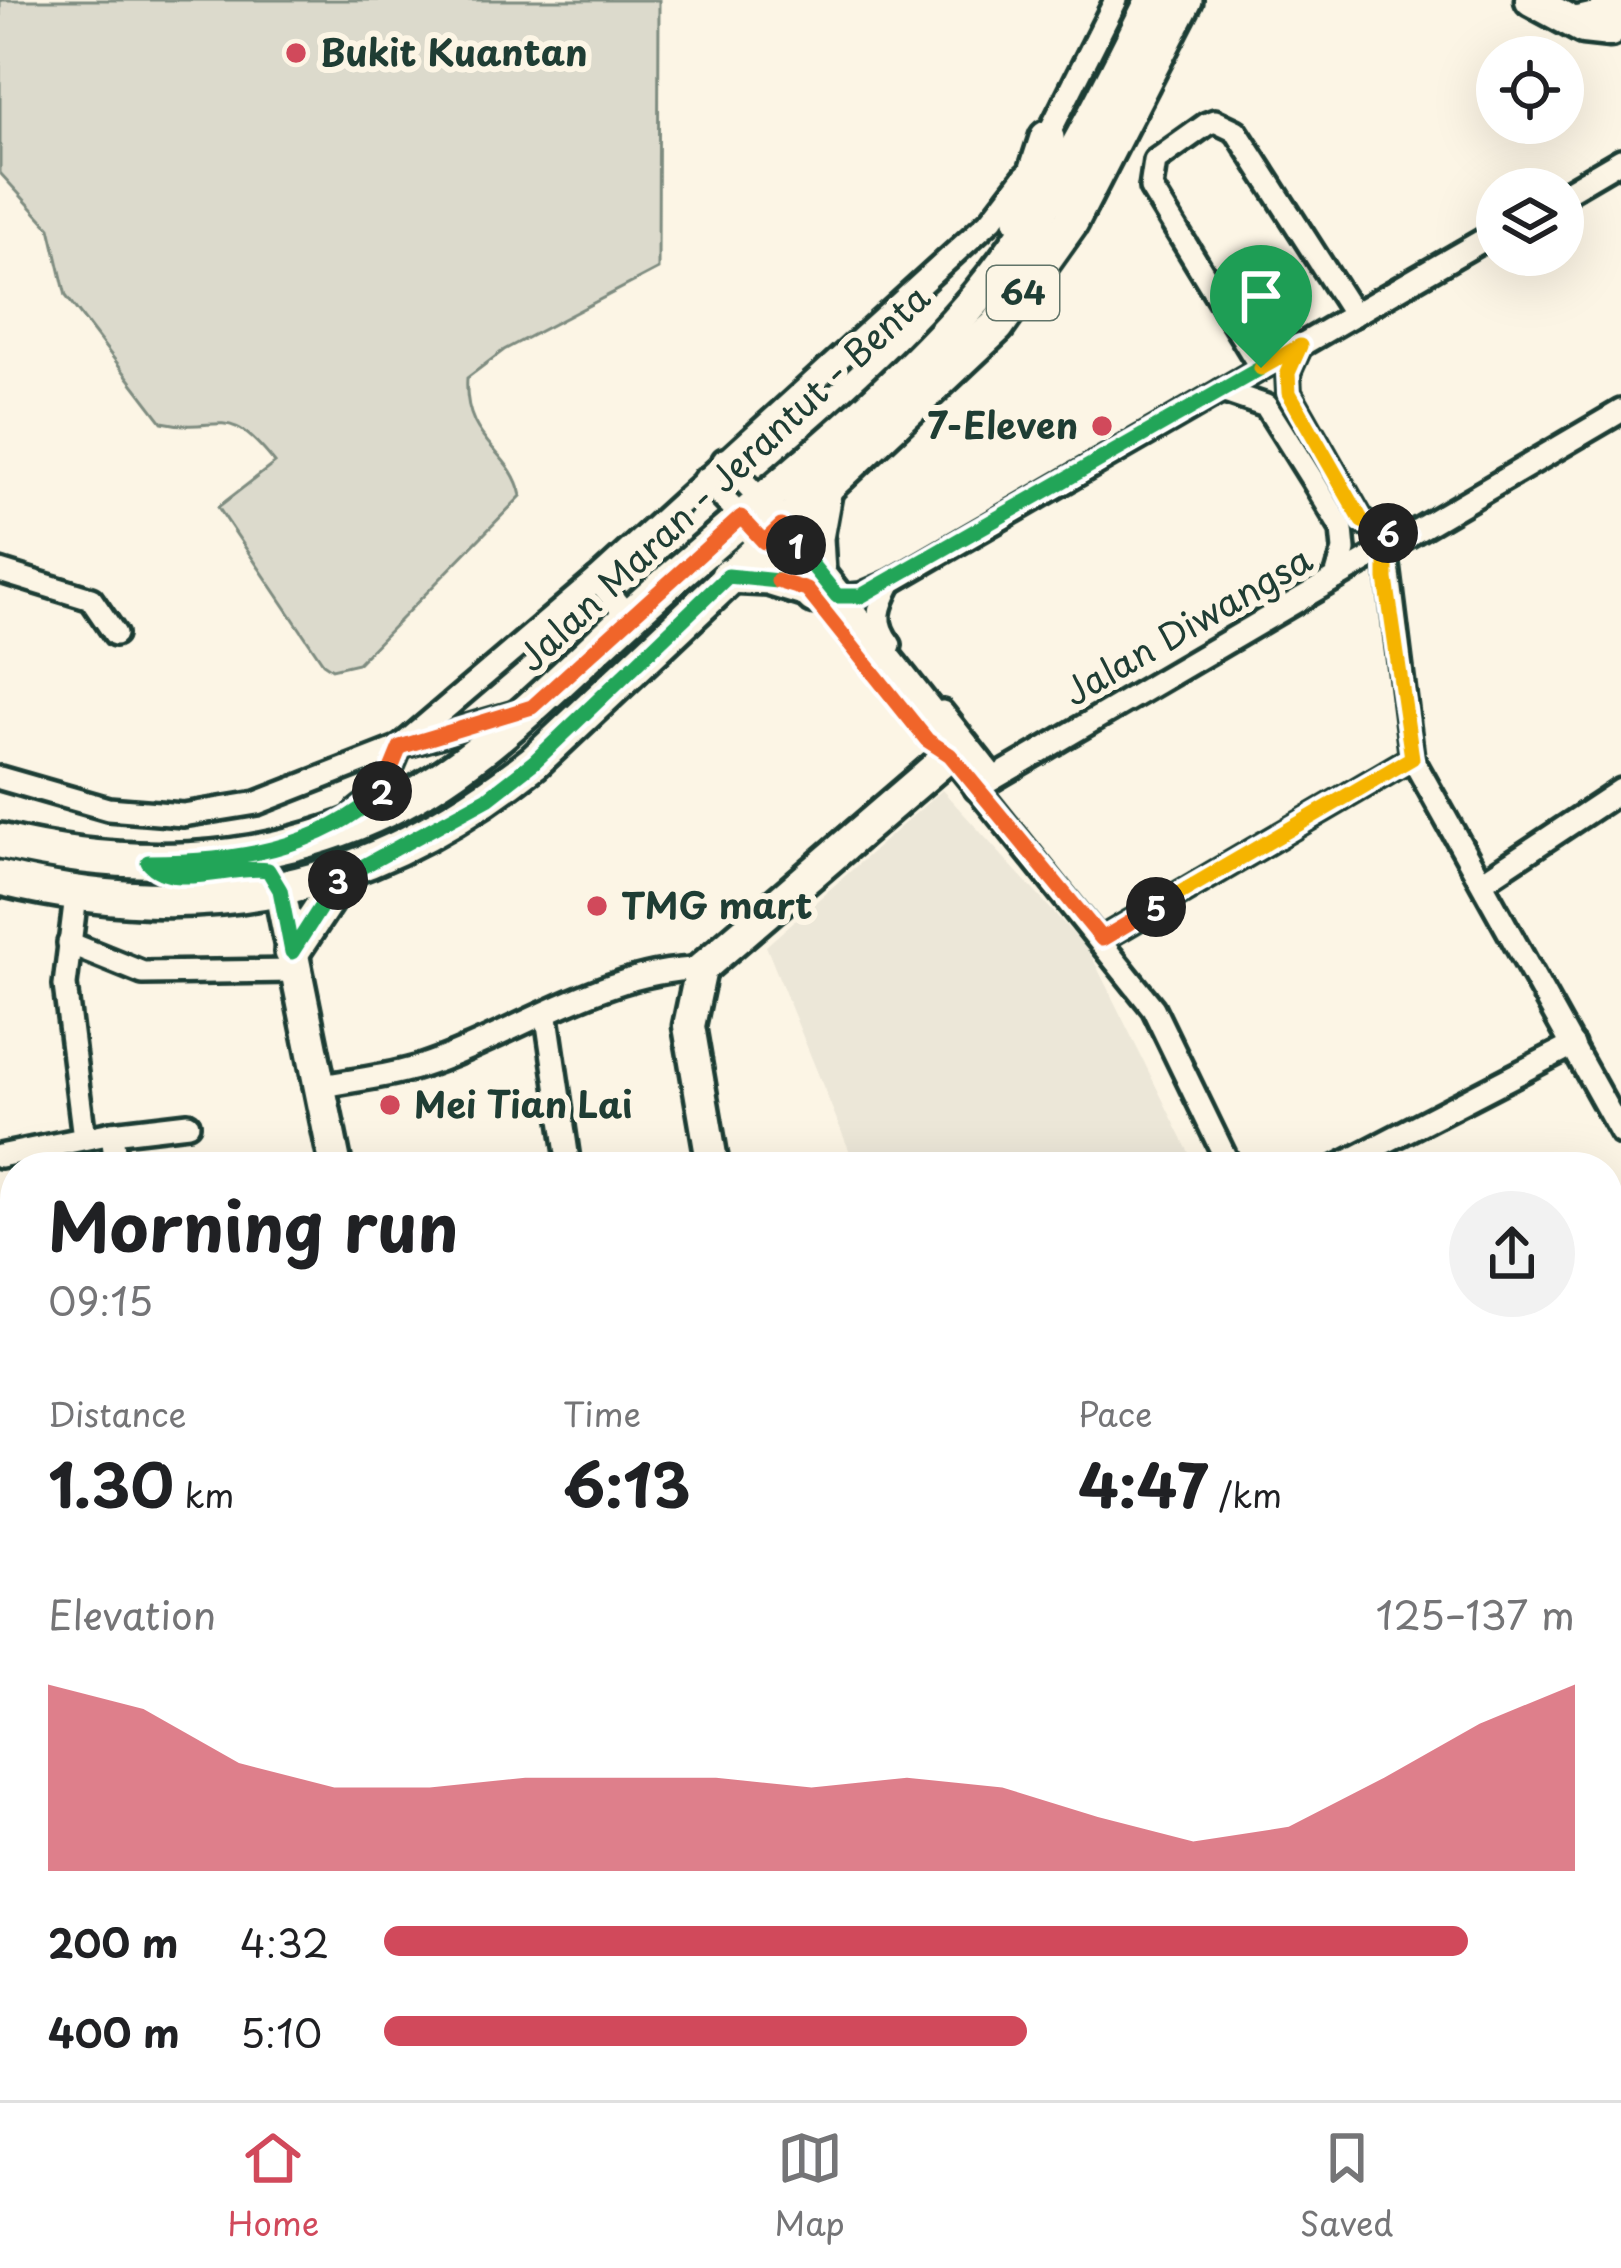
<!DOCTYPE html>
<meta charset="utf-8">
<style>
:root{--surface:#fff;--page:#f2f2f2;--text:#202124;--muted:#757577;--line:#e0e0e0;--accent:#d1495b}
body{margin:0;font-family:"Playpen Sans",sans-serif;background:var(--page);color:var(--text);height:100vh;display:flex;flex-direction:column;font-size:45px;white-space:nowrap}
*{box-sizing:border-box;margin:0}
p{font-size:39px;color:var(--muted)}
.icon{flex:none;width:66px;height:66px;fill:none;stroke:currentColor;stroke-width:2;stroke-linecap:round;stroke-linejoin:round}
.map{position:relative;flex:1;overflow:hidden}
.sheet{position:absolute;left:0px;top:1152px;width:1623px;height:948px;display:flex;flex-direction:column;background:var(--surface);border-radius:48px 48px 0 0;box-shadow:0 12px 48px #0002}
.sheet>*{flex:none}
.buttons{position:absolute;left:1476px;top:36px;display:grid;gap:24px}
.buttons a{display:grid;place-items:center;width:108px;height:108px;border-radius:50%;background:var(--surface);box-shadow:0 12px 48px #0002;font-size:60px}
.pin{position:absolute;display:grid;place-items:center;width:102px;height:102px;color:#fff;margin:-123px -51px;border-radius:50% 50% 50% 0;rotate:-45deg;box-shadow:0 0 12px #0007}
.pin .icon{rotate:45deg}
.km{position:absolute;width:60px;height:60px;margin:-30px;border-radius:50%;background:#222;color:#fff;font-size:33px;line-height:60px;text-align:center}
.round{display:grid;place-items:center;flex:none;width:126px;height:126px;border-radius:63px;background:var(--page)}
.overview{display:flex;align-items:center;justify-content:space-between;height:204px;padding:0 48px}
h1{font-size:66px;font-weight:700;line-height:90px}
.stats{display:grid;grid-template-columns:repeat(3,1fr);gap:18px;height:204px;padding:12px 48px}
.stats div{display:grid;align-content:center}
.stats b{font-size:60px;font-weight:700}
.stats small{font-size:33px;font-weight:400}
.stats p{font-size:33px}
.chart{height:336px;padding:24px 48px}
.chart p{display:flex;justify-content:space-between}
.chart svg{width:100%;height:216px;margin-top:12px;fill:var(--accent);opacity:.7}
ul{padding:0 48px;list-style:none;font-size:39px}
li{display:grid;grid-template-columns:192px 144px 1fr;align-items:center;height:90px}
li i{height:30px;border-radius:15px;background:var(--accent)}
.menu{display:flex;justify-content:space-around;align-items:center;height:168px;border-top:3px solid var(--line);background:var(--surface);font-size:33px;color:var(--muted)}
.menu a{display:grid;justify-items:center;gap:6px}
.menu .selected{color:var(--accent)}
.map>svg:first-child{display:block}
</style>
<div class="map">
<svg width="1621" height="2100" viewBox="0 0 1621 2100">
<rect width="100%" height="100%" fill="#fcf5e5"/>
<filter id="ink" filterUnits="userSpaceOnUse"><feTurbulence type="fractalNoise" baseFrequency=".00833" numOctaves="2"/><feDisplacementMap in="SourceGraphic" scale="24" xChannelSelector="R" yChannelSelector="G"/><feConvolveMatrix kernelMatrix="1 2 1 2 8 2 1 2 1" color-interpolation-filters="sRGB"/></filter>
<g filter="url(#ink)">
<!-- built -->
<polygon fill="#ece7d8" points="942,790 1089,951 1196,1167 856,1167 766,946"/>
<!-- green -->
<path fill="#dcdacc" stroke="#7e8c80" stroke-width="3" d="M0 0H659L658 269 504 350 467 378C463 444 511 448 521 496L358 663 332 669 323 663 218 507 275 463C225 400 222 435 162 422L66 296 50 228 0 173Z"/>
<g fill="none" stroke-linecap="round" stroke-linejoin="round">
<!-- stream -->
<g stroke="#758479" stroke-width="6">
<polyline points="1608,1856 1621,1839"/>
<polyline points="1422,2100 1434,2085"/>
</g>
<!-- street casing -->
<g stroke="#1f3d34" stroke-width="30">
<g id="street">
<polyline points="1041,149 1116,0"/>
<polyline points="1563,194 1621,160"/>
<polyline points="1300,346 1288,373 1289,393 1362,521 1377,531 1407,536"/>
<polyline points="1261,368 1151,188 1155,161 1207,124 1215,121 1236,131 1354,315"/>
<polyline points="1222,391 1266,406 1312,479 1342,529 1344,550 1336,578"/>
<polyline points="724,460 760,499"/>
<polyline points="705,479 741,517"/>
<polyline points="1386,549 1412,758 1621,1133"/>
<polyline points="0,571 91,599 115,634"/>
<polyline points="597,579 628,617"/>
<polyline points="837,597 861,595 891,582 1497,232"/>
<path d="M890 645C872 622 878 607 891 582"/>
<polyline points="942,712 994,778"/>
<polyline points="950,755 1153,1008 1230,1167"/>
<polyline points="0,778 108,809 183,815 257,803 400,747 512,714"/>
<polyline points="976,789 1621,411"/>
<polyline points="356,812 381,792 400,747 597,579 992,219 1025,176"/>
<polyline points="1482,882 1621,790"/>
<polyline points="76,896 65,985 84,1138"/>
<polyline points="1102,939 1412,758"/>
<polyline points="69,943 143,973 295,971"/>
<polyline points="547,1017 569,1167"/>
<path d="M318 1087C351 1080 387 1077 419 1067 510 1038 606 968 701 969"/>
<polyline points="112,1133 188,1124"/>
<polyline points="0,1156 112,1133 116,1167"/>
<polyline points="1337,1167 1573,1045"/>
<polyline points="0,1277 15,1276"/>
<polyline points="0,1433 15,1431"/>
<polyline points="0,1592 15,1589"/>
<polyline points="0,1814 15,1895"/>
<polyline points="1608,2043 1621,2042"/>
<polyline points="42,2085 44,2100"/>
<polyline points="269,2085 271,2100"/>
<polyline points="609,2085 613,2100"/>
<polyline points="1029,2085 1032,2100"/>
<polyline points="1384,2085 1388,2100"/>
<polyline points="1545,2085 1548,2100"/>
<polyline points="284,2100 320,2085"/>
<polyline points="1142,2100 1170,2085"/>
<polyline points="1472,2100 1483,2085"/>
</g>
</g>
<!-- secondary casing -->
<g stroke="#1f3d34" stroke-width="39">
<g id="secondary">
<polyline points="1531,0 1583,28 1610,31"/>
<polyline points="1578,22 1612,14 1621,4"/>
<polyline points="767,508 941,728 950,755"/>
<polyline points="749,526 813,597"/>
<polyline points="280,891 336,1167"/>
<polyline points="713,1167 689,1026 701,969 950,755"/>
<polyline points="1608,1479 1621,1469"/>
<polyline points="456,2085 458,2100"/>
<polyline points="745,2100 776,2085"/>
</g>
</g>
<!-- primary casing -->
<g stroke="#1f3d34" stroke-width="42">
<g id="primary">
<polyline points="1021,219 1047,138"/>
<polyline points="818,573 816,538 825,488"/>
<polyline points="728,576 768,578 807,590"/>
<path d="M0 841C125 871 254 869 373 816 475 771 549 689 630 616 740 515 884 409 978 296 1052 207 1102 103 1153 0"/>
<path d="M0 878C205 928 369 893 534 762L997 326 1071 222 1185 0"/>
<polyline points="292,952 343,875"/>
</g>
</g>
<!-- street -->
<use href="#street" stroke="#fcf5e5" stroke-width="21"/>
<!-- secondary -->
<use href="#secondary" stroke="#fcf5e5" stroke-width="30"/>
<!-- primary -->
<use href="#primary" stroke="#fcf5e5" stroke-width="33"/>
</g>
</g>
<g fill="none" stroke-linecap="round" stroke-linejoin="round" filter="url(#ink)">
<!-- split-1 casing -->
<g stroke="#fff" stroke-width="24">
<polyline id="split-1" points="796,545 837,596 861,596 1261,368"/>
</g>
<!-- split-2 casing -->
<g stroke="#fff" stroke-width="24">
<polyline id="split-2" points="382,791 400,747 532,707 741,517 764,542 781,526 796,545"/>
</g>
<!-- split-3 casing -->
<g stroke="#fff" stroke-width="24">
<path id="split-3" d="M338 880 292 952 280 890 268 870C235 864 172 892 148 862 232 862 320 850 382 791"/>
</g>
<!-- split-4 casing -->
<g stroke="#fff" stroke-width="24">
<polyline id="split-4" points="338,880 488,798 534,762 728,576 778,581"/>
</g>
<!-- split-5 casing -->
<g stroke="#fff" stroke-width="24">
<polyline id="split-5" points="778,581 807,590 927,740 950,755 1102,939 1156,907"/>
</g>
<!-- split-6 casing -->
<g stroke="#fff" stroke-width="24">
<polyline id="split-6" points="1156,907 1412,758 1386,579 1386,549 1407,536 1388,533"/>
</g>
<!-- split-7 casing -->
<g stroke="#fff" stroke-width="24">
<polyline id="split-7" points="1261,368 1300,346 1288,373 1289,393 1362,521 1388,533"/>
</g>
<!-- split-1 -->
<use href="#split-1" stroke="#22a559" stroke-width="15"/>
<!-- split-2 -->
<use href="#split-2" stroke="#f0652b" stroke-width="15"/>
<!-- split-3 -->
<use href="#split-3" stroke="#22a559" stroke-width="15"/>
<!-- split-4 -->
<use href="#split-4" stroke="#22a559" stroke-width="15"/>
<!-- split-5 -->
<use href="#split-5" stroke="#f0652b" stroke-width="15"/>
<!-- split-6 -->
<use href="#split-6" stroke="#f5b400" stroke-width="15"/>
<!-- split-7 -->
<use href="#split-7" stroke="#f5b400" stroke-width="15"/>
</g>
<!-- markers -->
<g fill="#d1495b" stroke="#fcf5e5" stroke-width="4.5">
<circle cx="296" cy="53" r="12"/>
<circle cx="1102" cy="426" r="12"/>
<circle cx="597" cy="906" r="12"/>
<circle cx="390" cy="1105" r="12"/>
</g>
<g text-anchor="middle" stroke-width="12" stroke-linejoin="round" paint-order="stroke">
<!-- shield labels -->
<rect fill="#fcf5e5" stroke="#617469" stroke-width="3" x="987" y="266" width="72" height="54" rx="9"/>
<g font-size="33" font-weight="bold" fill="#1f3d34">
<text x="1023" y="305">64</text>
</g>
<!-- poi labels -->
<g font-size="36" font-weight="bold" fill="#1f3d34" stroke="#fcf5e5" text-anchor="start">
<text x="320" y="66">Bukit Kuantan</text>
<text x="1078" y="439" text-anchor="end">7-Eleven</text>
<text x="621" y="919">TMG mart</text>
<text x="414" y="1118">Mei Tian Lai</text>
</g>
<!-- street labels -->
<g font-size="36" fill="#1f3d34" stroke="#fcf5e5">
<text transform="translate(724 478) rotate(-43)" y="13">Jalan Maran - Jerantut - Benta</text>
<text transform="translate(1188 626) rotate(-30)" y="13">Jalan Diwangsa</text>
</g>
</g>
</svg>
<div class="buttons">
<a><svg class="icon" aria-label="locate" viewBox="0 0 24 24"><circle cx="12" cy="12" r="6"/><path d="M12 2v4M12 18v4M2 12h4M18 12h4"/></svg></a>
<a><svg class="icon" aria-label="layers" viewBox="0 0 24 24"><path d="M12 4l9 5-9 5-9-5zM3 14l9 5 9-5"/></svg></a>
</div>
<div class="pin" style="left:1261px;top:368px;background:#1e9e55"><svg class="icon" aria-label="arrive" viewBox="0 0 24 24"><path d="M6 21V4h12l-3 4 3 4H6"/></svg></div>
<b class="km" style="left:796px;top:545px">1</b>
<b class="km" style="left:382px;top:791px">2</b>
<b class="km" style="left:338px;top:880px">3</b>
<b class="km" style="left:1156px;top:907px">5</b>
<b class="km" style="left:1388px;top:533px">6</b>
<section class="sheet">
<div class="overview"><div><h1>Morning run</h1><p>09:15</p></div><a class="round"><svg class="icon" aria-label="share" viewBox="0 0 24 24"><path d="M12 15V3M7 8l5-5 5 5M5 13v7h14v-7"/></svg></a></div>
<div class="stats">
<div><p>Distance</p><b>1.30<small> km</small></b></div>
<div><p>Time</p><b>6:13</b></div>
<div><p>Pace</p><b>4:47<small> /km</small></b></div>
</div>
<div class="chart"><p><span>Elevation</span>125–137 m</p>
<svg viewBox="0 0 160 44" preserveAspectRatio="none"><path d="M0 44V6L10 11L20 22L30 27L40 27L50 25L60 25L70 25L80 27L90 25L100 27L110 33L120 38L130 35L140 25L150 14L160 6V44z"/></svg>
</div>
<ul>
<li><b>200 m</b>4:32<i style="width:91%"></i></li>
<li><b>400 m</b>5:10<i style="width:54%"></i></li>
</ul>
</section>
</div>
<nav class="menu">
<a class="selected"><svg class="icon" aria-label="home" viewBox="0 0 24 24"><path d="M3 11l9-7 9 7M6 9v11h12V9"/></svg>Home</a>
<a><svg class="icon" aria-label="map" viewBox="0 0 24 24"><path d="M3 6l6-2 6 2 6-2v14l-6 2-6-2-6 2zM9 4v14M15 6v14"/></svg>Map</a>
<a><svg class="icon" aria-label="saved" viewBox="0 0 24 24"><path d="M7 4h10v16l-5-4-5 4z"/></svg>Saved</a>
</nav>
